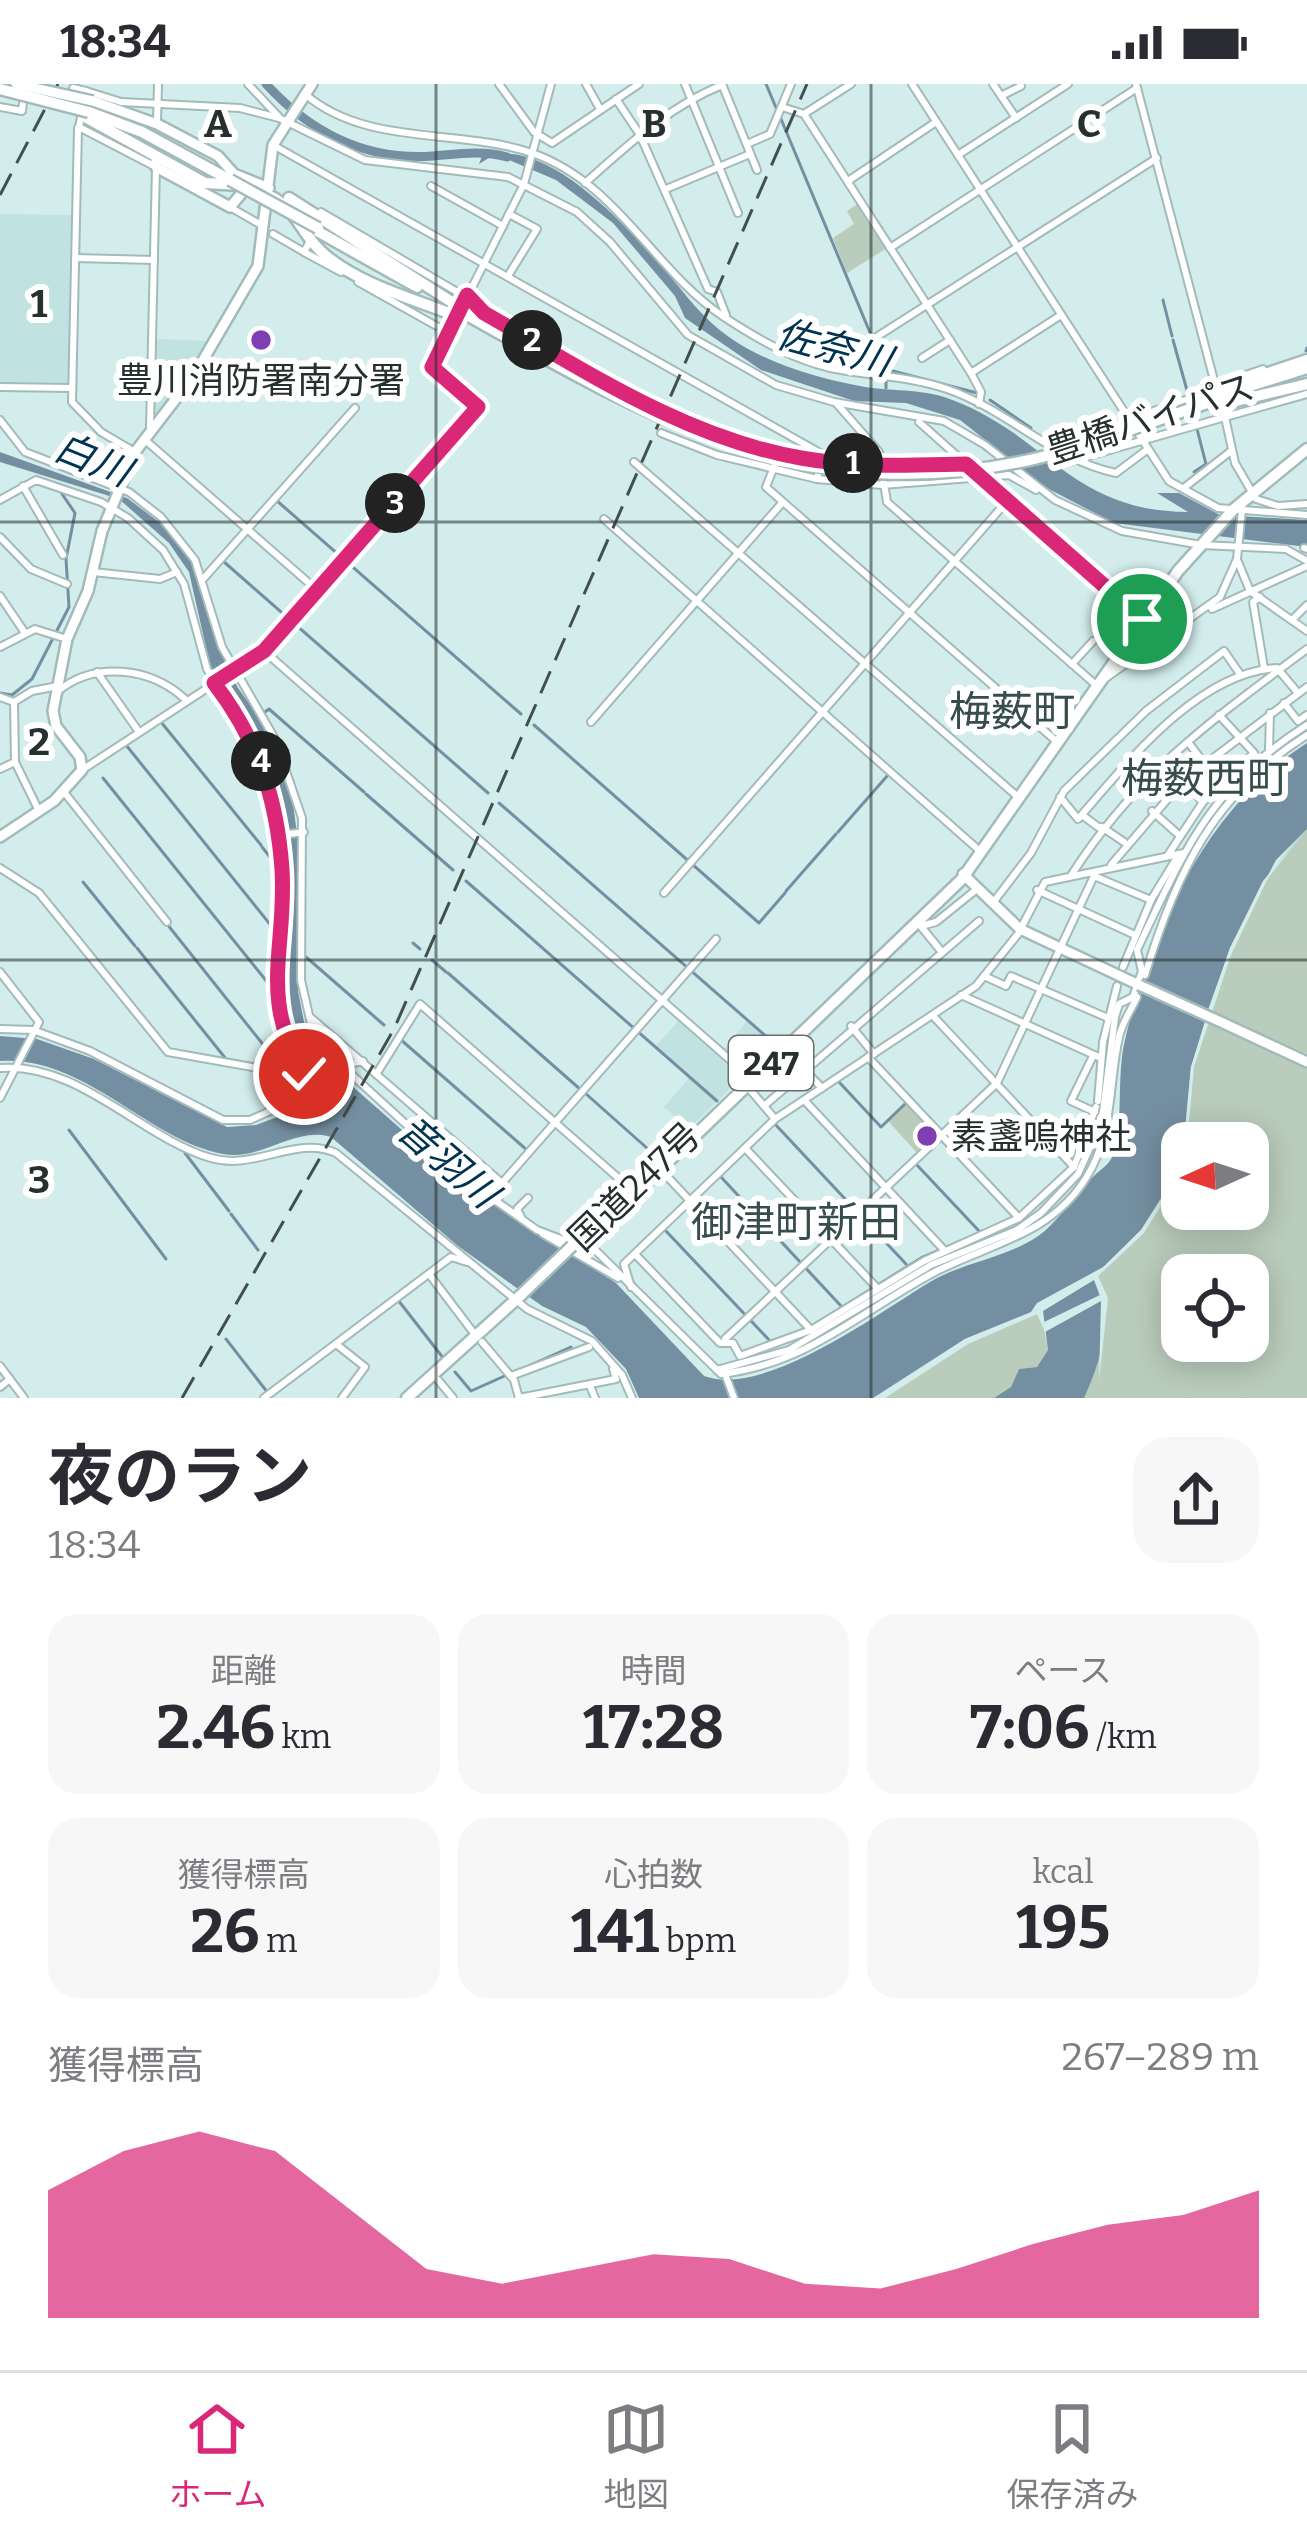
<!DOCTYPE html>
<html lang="ja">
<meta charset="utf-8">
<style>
:root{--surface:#fff;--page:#f7f7f7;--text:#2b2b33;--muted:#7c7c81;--line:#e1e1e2;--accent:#db2777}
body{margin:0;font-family:Bitter,"Noto Sans JP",serif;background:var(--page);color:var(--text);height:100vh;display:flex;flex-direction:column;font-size:45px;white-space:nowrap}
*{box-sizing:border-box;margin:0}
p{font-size:39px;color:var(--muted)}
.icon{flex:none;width:66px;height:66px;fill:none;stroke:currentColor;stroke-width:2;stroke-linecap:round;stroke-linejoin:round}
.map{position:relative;height:1314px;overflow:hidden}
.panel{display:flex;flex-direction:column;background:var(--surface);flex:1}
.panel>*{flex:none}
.needle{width:78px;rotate:267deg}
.tools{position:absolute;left:1161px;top:1038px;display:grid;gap:24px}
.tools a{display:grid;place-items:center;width:108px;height:108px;border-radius:24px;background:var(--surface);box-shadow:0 6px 30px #0003;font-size:60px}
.pin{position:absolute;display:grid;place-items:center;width:102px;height:102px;color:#fff;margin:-51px;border:6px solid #fff;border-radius:50%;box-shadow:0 3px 12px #0007}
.km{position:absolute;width:60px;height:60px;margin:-30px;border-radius:50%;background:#222;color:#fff;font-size:33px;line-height:60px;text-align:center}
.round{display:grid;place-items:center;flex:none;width:126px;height:126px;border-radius:36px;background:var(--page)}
.summary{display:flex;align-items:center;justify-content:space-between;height:204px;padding:0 48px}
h1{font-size:66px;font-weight:700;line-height:90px}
.figures{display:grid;grid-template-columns:repeat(3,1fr);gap:18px;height:204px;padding:12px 48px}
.figures div{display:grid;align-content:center;border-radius:30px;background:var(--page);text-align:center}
.figures b{font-size:60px;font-weight:700}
.figures small{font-size:33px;font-weight:400}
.figures p{font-size:33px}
.chart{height:336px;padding:24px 48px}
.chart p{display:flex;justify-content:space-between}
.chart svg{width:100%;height:216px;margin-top:12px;fill:var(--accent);opacity:.7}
.status{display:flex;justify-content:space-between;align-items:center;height:84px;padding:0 60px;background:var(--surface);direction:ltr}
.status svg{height:33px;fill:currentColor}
.tabs{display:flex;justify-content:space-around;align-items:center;height:168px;border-top:3px solid var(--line);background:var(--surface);font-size:33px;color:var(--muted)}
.tabs a{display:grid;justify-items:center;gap:6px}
.tabs .active{color:var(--accent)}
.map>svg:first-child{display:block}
</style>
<div class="status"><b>18:34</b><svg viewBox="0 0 49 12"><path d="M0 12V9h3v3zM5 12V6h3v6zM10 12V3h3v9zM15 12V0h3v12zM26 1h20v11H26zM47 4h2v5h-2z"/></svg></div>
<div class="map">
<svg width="1307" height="1314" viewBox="0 0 1307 1314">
<rect width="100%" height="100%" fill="#d3eded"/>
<!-- built -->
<g fill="#c0e3e2">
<polygon points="0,130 74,131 69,302 0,301"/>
<polygon points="154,255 211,257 152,342"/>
<polygon points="681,934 744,991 689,1045 664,1023 690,993 656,962"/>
<polygon points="747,937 775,962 747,988 723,966"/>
</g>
<!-- green -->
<g fill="#baccbc" fill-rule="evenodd">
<polygon points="859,119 887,164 847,189 833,154 854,140 847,127"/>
<path d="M1307 745V970L1208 926C1232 860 1257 795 1307 745Z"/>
<path d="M1205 936 1307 984V1314H1084C1100 1277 1109 1232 1093 1193 1192 1112 1172 1045 1205 936ZM1182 1059H1248V1125H1182ZM1182 1191H1248V1257H1182Z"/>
<polygon points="908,1018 939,1050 918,1070 888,1037"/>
<polygon points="1040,1225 1048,1266 1037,1283 1019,1285 1011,1303 994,1314 874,1314 965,1255"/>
</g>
<!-- water -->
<g fill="#748fa1">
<path d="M484 67C496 69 511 70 519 71 572 82 629 145 666 187 686 211 702 234 729 253 767 280 820 295 865 303 897 308 924 304 955 317 1049 354 1072 427 1188 428L1157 409H1179L1220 431 1307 436V463L1114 439 1045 403 960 336 906 319 854 317 761 286 685 234 675 212 613 139 556 96 495 70 479 80Z"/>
<path d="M0 368 127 414 159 438 193 478 220 567 238 604 265 641 292 712 300 773 298 907 304 938 327 980 468 1104 616 1199 704 1292C765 1314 878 1229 930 1198 962 1179 1000 1175 1032 1156 1058 1141 1073 1111 1095 1091 1101 1085 1109 1081 1113 1071 1124 1041 1116 993 1125 956 1151 844 1208 722 1307 659V745L1276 776 1230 864 1191 983 1185 1046 1166 1086 1161 1114 1141 1146 1107 1181 1037 1219 1031 1228 965 1255 873 1314H639L626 1285 586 1243 542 1222 458 1162 331 1053C295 1042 262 1077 223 1070 148 1056 84 971 0 977V952L37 955 94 975 227 1043 256 1041 328 1014 295 961 282 921 288 777 275 712 245 637 210 581 189 488 169 459 119 415 0 378Z"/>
<path d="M1094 1196C1112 1239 1102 1274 1084 1314H994L1011 1303 1019 1285 1037 1283 1048 1266 1043 1227Z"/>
</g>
<!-- pier -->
<g fill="#d3eded">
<polygon points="1307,745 1268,794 1231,871 1194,983 1188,1048 1165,1108 1185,1046 1191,983 1205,937 1138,905 1141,896 1208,926 1230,864 1263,797"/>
<polygon points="1165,1109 1167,1112 1144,1149 1098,1192 1108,1214 1099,1297 1101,1217 1045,1248 1037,1230 968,1260 885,1314 874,1314 965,1255 1040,1225 1044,1238 1100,1211 1093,1193 1141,1146"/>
</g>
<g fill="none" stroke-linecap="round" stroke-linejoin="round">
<!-- stream -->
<g stroke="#748fa1" stroke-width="3">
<polyline points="766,0 777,26"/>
<polyline points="781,35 886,287 886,304"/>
<polyline points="1163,216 1172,252"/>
<polyline points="1173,256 1188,310"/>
<polyline points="1306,267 1307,264"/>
<polyline points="889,286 977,309"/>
<polyline points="990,316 1031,344"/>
<polyline points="1194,388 1206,380 1197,345"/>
<polyline points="276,416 521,630"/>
<polyline points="223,477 488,709"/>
<polyline points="0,609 12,611 32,595 69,523 66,475 75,429 60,407"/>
<polyline points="265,628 269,625 364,708"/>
<polyline points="161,638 261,761"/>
<polyline points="534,641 759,839 785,809"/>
<polyline points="126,661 273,844 270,912 286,973"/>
<polyline points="103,694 268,899"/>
<polyline points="366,710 453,786"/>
<polyline points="499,719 776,961"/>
<polyline points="838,748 888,691"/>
<polyline points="262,763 279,784"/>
<polyline points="466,797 717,1017"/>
<polyline points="83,798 135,862"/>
<polyline points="786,807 836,750"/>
<polyline points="167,840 277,978"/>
<polyline points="413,859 420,865"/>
<polyline points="137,864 226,975"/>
<polyline points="306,873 384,941"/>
<polyline points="432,876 446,888"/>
<polyline points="448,889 581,1006"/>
<polyline points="400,955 528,1067"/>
<polyline points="839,998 881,1043 907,1018"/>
<polyline points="585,1009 657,1073"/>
<polyline points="774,1039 906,1180"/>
<polyline points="69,1046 166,1175"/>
<polyline points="185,1069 229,1127"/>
<polyline points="916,1080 980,1148"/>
<polyline points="721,1093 841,1222"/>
<polyline points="231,1130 258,1166"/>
<polyline points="665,1146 770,1257"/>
<polyline points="639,1161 671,1131"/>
<polyline points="398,1216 444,1275"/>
<polyline points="812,1242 921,1174 982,1148"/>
<polyline points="226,1255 268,1309"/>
<polyline points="524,1284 571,1263"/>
<polyline points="455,1288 471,1307 509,1290"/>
</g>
<!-- river -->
<path stroke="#748fa1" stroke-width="9" d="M266 0C310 48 366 77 433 72 457 70 483 66 507 73"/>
<!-- minor-tunnel -->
<polyline stroke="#b0c7c7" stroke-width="6" stroke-dasharray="6 3" stroke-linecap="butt" points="1138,909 1144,894"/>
<!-- major-tunnel -->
<polyline stroke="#b0c7c7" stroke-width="9" stroke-dasharray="9 4.5" stroke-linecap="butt" points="156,77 157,46"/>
<!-- minor casing -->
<g stroke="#a2bbba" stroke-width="10">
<g id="minor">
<polyline points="248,0 278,32"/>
<polyline points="499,0 534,48 552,59 639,0"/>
<polyline points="586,0 600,25"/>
<polyline points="685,0 738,129"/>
<polyline points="722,0 757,86"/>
<polyline points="912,0 1169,397 1218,424 1307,431"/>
<polyline points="993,0 1016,34"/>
<polyline points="1136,0 1216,304"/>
<polyline points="73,4 86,7"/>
<path d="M305 10C366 63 460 44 532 69 618 99 653 186 724 233 756 254 792 275 830 284 869 292 909 292 947 305 1008 326 1053 376 1116 389L1148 365"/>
<polyline points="1001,12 1021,2"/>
<polyline points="616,15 640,51 708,205 717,208 726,231"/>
<polyline points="0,23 22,27 24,10"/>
<polyline points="782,23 804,30 971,289 981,308 979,320"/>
<polyline points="804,30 851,0"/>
<polyline points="157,38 158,0"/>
<polyline points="78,44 72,318 101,348 135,368"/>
<polyline points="747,60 770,50 791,0"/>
<polyline points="273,61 831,375 882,383 966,379"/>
<polyline points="958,71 1068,0"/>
<polyline points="848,97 936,38"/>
<path d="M585 99C628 61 668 23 722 1"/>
<polyline points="431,102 503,142"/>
<polyline points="666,105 750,70"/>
<polyline points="230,123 263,142"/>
<polyline points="321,128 660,327"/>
<polyline points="273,150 304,168"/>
<polyline points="309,159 304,168 341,188"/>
<polyline points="890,164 1137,4"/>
<polyline points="75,174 154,176"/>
<polyline points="508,192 537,145 509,130"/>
<polyline points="358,198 449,249"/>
<polyline points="922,274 950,256"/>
<polyline points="831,282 1157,74"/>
<polyline points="971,289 1061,231"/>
<polyline points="1214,302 1263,285"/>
<polyline points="0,303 72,304"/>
<polyline points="1220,317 1225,333 1307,310"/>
<polyline points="837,320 879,368 887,418 1096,601 1220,513 1237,475 1242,426"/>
<polyline points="0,336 25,368 129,408 161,433 195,476 222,563 275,655 302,734 301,896 311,940 327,968 468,1097 537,1146 574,1160"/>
<polyline points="919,338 964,378"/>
<polyline points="150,344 156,83 79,43 86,7 121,18 240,24 279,34 365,76 508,93 577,128 610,158 688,251 776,301 834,318 944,337 985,361 1055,416 1122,447 1201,461 1286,465 1307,477"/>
<polyline points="661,349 717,371 817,395 820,381"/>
<polyline points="144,355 318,507"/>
<polyline points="1051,363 1191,314"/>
<polyline points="778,373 766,403 1056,657"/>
<polyline points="1071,377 1225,333 1235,379 1256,415 1278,422 1307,420"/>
<polyline points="634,378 1018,713"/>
<polyline points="974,386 1143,535"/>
<polyline points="817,395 882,401 1009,391 1036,406"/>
<polyline points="23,402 63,471"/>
<polyline points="1185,403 1231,367"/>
<polyline points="0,416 36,396 101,418 128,434 163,466 184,500 207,585 252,657 270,703 282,786 276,918 291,966 315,1007 250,1036 223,1036 90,967 33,946 0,945"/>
<polyline points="604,435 981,768"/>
<polyline points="0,453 31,485 67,500"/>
<polyline points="1304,464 1307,465"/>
<polyline points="1238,478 1250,507 1307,547"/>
<polyline points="93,488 160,495 177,488"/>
<polyline points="204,494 355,324"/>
<polyline points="0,512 25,549"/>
<polyline points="1260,513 1253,518 1264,584"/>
<polyline points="1212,525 1307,482"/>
<polyline points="1293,535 1307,521"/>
<polyline points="0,563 35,545 67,555"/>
<polyline points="264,567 753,996"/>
<polyline points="1072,580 1093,557"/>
<polyline points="97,588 139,648"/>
<path d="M58 607C95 577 150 583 185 615"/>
<polyline points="0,613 14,618 32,607 58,602"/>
<polyline points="14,618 15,678 38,725"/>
<polyline points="1284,619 1298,637 1307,631"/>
<polyline points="591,638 782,419"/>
<polyline points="1188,658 1204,679"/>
<polyline points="1269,665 1270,629"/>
<polyline points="0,685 15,678"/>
<polyline points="82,686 264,567 478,323 432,283 524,100 551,0"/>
<polyline points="1148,689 1168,711"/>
<polyline points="1183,697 1203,718"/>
<polyline points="64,708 167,838"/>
<path d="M1060 713 1078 735C1127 679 1198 588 1277 584L1298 609"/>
<polyline points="1152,727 1180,752"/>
<polyline points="1082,731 1101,745"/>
<polyline points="1102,743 1124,758"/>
<polyline points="275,752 304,748"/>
<polyline points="1168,771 1203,718 1254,669 1219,631"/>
<polyline points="1111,781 1183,697 1307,603"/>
<polyline points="0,784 39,809 168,968 297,991 363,977"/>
<path d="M1072 790C1137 689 1212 636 1307 565"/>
<polyline points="1094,792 1151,816"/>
<polyline points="1037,806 1135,851"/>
<polyline points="664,809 1008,416"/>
<polyline points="992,820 1031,769 1064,707 1146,627 1224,567 1240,590"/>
<polyline points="919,840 941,867"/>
<polyline points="921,842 936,838 977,805"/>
<polyline points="1123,883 1151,816 1179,770"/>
<polyline points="0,888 39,938 0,1014"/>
<path d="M1145 891C1176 789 1213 710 1307 651"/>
<polyline points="984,892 1006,902 1011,892 1108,934"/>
<polyline points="961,911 1101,974"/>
<polyline points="310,933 502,1099"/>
<polyline points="935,934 1074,1083"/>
<polyline points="851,942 874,970"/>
<polyline points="787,968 822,1004"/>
<polyline points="1093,972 1071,1017 1095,1028"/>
<polyline points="868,973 1019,1134"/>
<path d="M0 984C79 978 140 1053 211 1074 255 1087 295 1051 336 1069L527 1225 592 1257 622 1291 632 1314"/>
<polyline points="377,989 420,920 632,1106"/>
<polyline points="747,1002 775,1035"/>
<polyline points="805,1017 945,1167"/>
<polyline points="1098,1017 1103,958 1117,902"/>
<polyline points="764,1022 979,837"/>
<polyline points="745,1064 878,1205"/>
<polyline points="662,1087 811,1246"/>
<polyline points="498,1116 502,1099 716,855"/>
<polyline points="521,1133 517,1125 528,1114"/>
<polyline points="543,1150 618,1194"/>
<path d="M582 1153 717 1286 789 1266 931 1181 1017 1146 1041 1129 1078 1090 1093 1057 1103 1028 1115 933 1119 920 1133 913 1142 887 1137 866C1184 767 1210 702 1307 641"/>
<polyline points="635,1170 720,1259 733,1259 740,1272 811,1246 924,1177 1019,1134 1074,1083 1096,1023"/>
<polyline points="429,1190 473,1248"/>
<polyline points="631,1203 624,1180 775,1035 976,902 1018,850 1045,798 1184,769"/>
<polyline points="725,1255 997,999 1094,792"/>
<polyline points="482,1258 514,1296 519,1314"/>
<polyline points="336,1260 365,1283 342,1314"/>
<polyline points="0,1282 24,1314"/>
<path d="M717 1286 721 1290C807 1280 860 1228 933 1189 988 1160 1050 1152 1086 1094 1114 1050 1108 1002 1119 953 1123 936 1131 927 1137 913"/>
<polyline points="725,1290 734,1314"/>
<polyline points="511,1292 589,1263"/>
<polyline points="438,1296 453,1314"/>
<polyline points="590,1302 595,1314"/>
<polyline points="0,1303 10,1295"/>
<polyline points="264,1314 451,1173 467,1178"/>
<polyline points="519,1314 616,1295 613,1285"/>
</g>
</g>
<!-- major casing -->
<g stroke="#a2bbba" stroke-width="14">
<g id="major">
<polyline points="93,17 157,40 218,72 234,90 269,104"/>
<polyline points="156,77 156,83 230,123 247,103"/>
<polyline points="0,753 54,717 82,686 80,673 56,642 53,627 67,555 88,507 102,447 135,368 195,290 258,182 273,61 312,0"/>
<polyline points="963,790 1020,845 1139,901"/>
<polyline points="1221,938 1307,978"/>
</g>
</g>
<!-- highway casing -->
<g stroke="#a2bbba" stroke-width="15">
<g id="highway">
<polyline points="89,28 142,48 230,96"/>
<polyline points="87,34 205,99 241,101"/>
<path d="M268 111C299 125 301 152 325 171 361 201 411 214 454 231"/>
<polyline points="289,114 458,222"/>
<polyline points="317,147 417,203"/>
<polyline points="1223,304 1307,276"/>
<polyline points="1225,310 1307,284"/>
<polyline points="1228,319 1307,300"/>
<polyline points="576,1166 962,795 1178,487 1234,425 1307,365"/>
<polyline points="407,1314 521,1211"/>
</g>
</g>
<!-- minor -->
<use href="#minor" stroke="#fff" stroke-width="6"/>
<!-- major -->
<use href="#major" stroke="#fff" stroke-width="9"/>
<!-- highway -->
<use href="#highway" stroke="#fff" stroke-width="10"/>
<!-- rail -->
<g stroke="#43504f" stroke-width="3" stroke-dasharray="24 12" stroke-linecap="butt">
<polyline points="0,111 58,0"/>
<polyline points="182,1314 394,945 807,0"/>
</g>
<!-- major-bridge casing -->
<g stroke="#a2bbba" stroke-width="14" stroke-linecap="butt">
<g id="major-bridge">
<polyline points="16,0 93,17"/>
<polyline points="1139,901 1221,938"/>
</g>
</g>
<!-- highway-bridge casing -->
<g stroke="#a2bbba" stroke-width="15" stroke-linecap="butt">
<g id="highway-bridge">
<polyline points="0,5 89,28"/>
<polyline points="230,96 318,144"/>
<path d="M456 225C646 331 798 425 1025 377 1093 362 1159 334 1226 313"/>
<polyline points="1192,317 1223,304"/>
<polyline points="521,1211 572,1162"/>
</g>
</g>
<!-- major-bridge -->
<use href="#major-bridge" stroke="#fff" stroke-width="9"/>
<!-- highway-bridge -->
<use href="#highway-bridge" stroke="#fff" stroke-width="10"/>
</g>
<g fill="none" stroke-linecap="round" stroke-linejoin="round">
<!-- route casing -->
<g stroke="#fff" stroke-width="24">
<path id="route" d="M304 990C258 912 287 865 282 785 277 715 258 656 214 599L264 567 478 323 432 283 467 211 484 229C584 286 685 354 801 374 856 384 911 381 966 380L1142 535"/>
</g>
<!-- route -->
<use href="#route" stroke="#db2777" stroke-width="15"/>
</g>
<!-- grid -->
<path fill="none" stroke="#26302f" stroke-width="3" stroke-opacity="0.55" d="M436 0V1314M871 0V1314M0 438H1307M0 876H1307"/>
<!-- markers -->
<g fill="#7f3fb3" stroke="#fff" stroke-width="4.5">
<circle cx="261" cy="256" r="12"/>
<circle cx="927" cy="1052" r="12"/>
</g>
<g text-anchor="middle" stroke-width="12" stroke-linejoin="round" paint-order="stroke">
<!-- shield labels -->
<rect fill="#fff" stroke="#676e6d" stroke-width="3" x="729" y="952" width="84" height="54" rx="9"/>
<g font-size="33" font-weight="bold" fill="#26302f">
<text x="771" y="991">247</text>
</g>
<!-- poi labels -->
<g font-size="36" fill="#26302f" stroke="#fff">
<text x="261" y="309">豊川消防署南分署</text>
<text x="951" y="1065" text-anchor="start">素盞嗚神社</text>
</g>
<!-- street labels -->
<g font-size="36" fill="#26302f" stroke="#fff">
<text transform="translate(1150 334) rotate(-18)" y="13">豊橋バイパス</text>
<text transform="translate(634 1102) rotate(-44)" y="13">国道247号</text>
</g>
<!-- water labels -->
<g font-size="39" font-style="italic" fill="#003350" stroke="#fff">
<text transform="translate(834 263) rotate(15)" y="14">佐奈川</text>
<text transform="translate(93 375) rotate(22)" y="14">白川</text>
<text transform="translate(448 1077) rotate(41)" y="14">音羽川</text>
</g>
<!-- quarter labels -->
<g font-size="42" fill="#374d4c" stroke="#fff">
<text x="1012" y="642">梅薮町</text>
<text x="1205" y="709">梅薮西町</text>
<text x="796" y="1153">御津町新田</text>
</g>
</g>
<g font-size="39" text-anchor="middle" font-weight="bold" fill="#26302f" stroke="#fff" stroke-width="12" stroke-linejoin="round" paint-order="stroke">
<text x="218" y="53">A</text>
<text x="654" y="53">B</text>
<text x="1089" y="53">C</text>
<text x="39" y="233">1</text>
<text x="39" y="671">2</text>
<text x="39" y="1109">3</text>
</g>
</svg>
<div class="tools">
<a><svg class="needle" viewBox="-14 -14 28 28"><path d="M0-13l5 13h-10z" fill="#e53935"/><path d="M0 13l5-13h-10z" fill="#7c7c81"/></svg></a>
<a><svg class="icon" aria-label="locate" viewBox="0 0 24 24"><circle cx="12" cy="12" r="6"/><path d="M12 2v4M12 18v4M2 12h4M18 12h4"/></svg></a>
</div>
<div class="pin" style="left:1142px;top:535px;background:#1e9e55"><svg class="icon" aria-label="arrive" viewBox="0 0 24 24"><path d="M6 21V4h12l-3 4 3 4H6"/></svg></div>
<div class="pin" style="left:304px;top:990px;background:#d93025"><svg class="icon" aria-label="check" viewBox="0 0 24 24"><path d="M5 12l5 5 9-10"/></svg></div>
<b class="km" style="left:853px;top:379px">1</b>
<b class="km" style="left:532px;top:256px">2</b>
<b class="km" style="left:395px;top:419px">3</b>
<b class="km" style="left:261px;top:677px">4</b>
</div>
<section class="panel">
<div class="summary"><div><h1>夜のラン</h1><p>18:34</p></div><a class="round"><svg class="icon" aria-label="share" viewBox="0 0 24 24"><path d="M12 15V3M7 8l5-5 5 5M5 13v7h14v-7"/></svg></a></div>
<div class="figures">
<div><p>距離</p><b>2.46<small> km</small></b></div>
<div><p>時間</p><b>17:28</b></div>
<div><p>ペース</p><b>7:06<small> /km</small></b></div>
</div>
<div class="figures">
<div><p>獲得標高</p><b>26<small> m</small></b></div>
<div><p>心拍数</p><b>141<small> bpm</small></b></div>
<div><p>kcal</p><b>195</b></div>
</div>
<div class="chart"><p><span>獲得標高</span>267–289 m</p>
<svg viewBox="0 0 160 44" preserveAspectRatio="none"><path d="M0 44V18L10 10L20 6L30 10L40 22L50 34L60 37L70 34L80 31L90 32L100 37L110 38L120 34L130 29L140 25L150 23L160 18V44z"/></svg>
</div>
</section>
<nav class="tabs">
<a class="active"><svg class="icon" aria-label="home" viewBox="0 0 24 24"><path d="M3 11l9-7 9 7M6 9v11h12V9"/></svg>ホーム</a>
<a><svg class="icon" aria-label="map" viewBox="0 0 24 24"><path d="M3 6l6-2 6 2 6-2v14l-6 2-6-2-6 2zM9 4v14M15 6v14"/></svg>地図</a>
<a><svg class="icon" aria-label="saved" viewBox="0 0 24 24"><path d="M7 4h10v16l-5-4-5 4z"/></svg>保存済み</a>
</nav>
